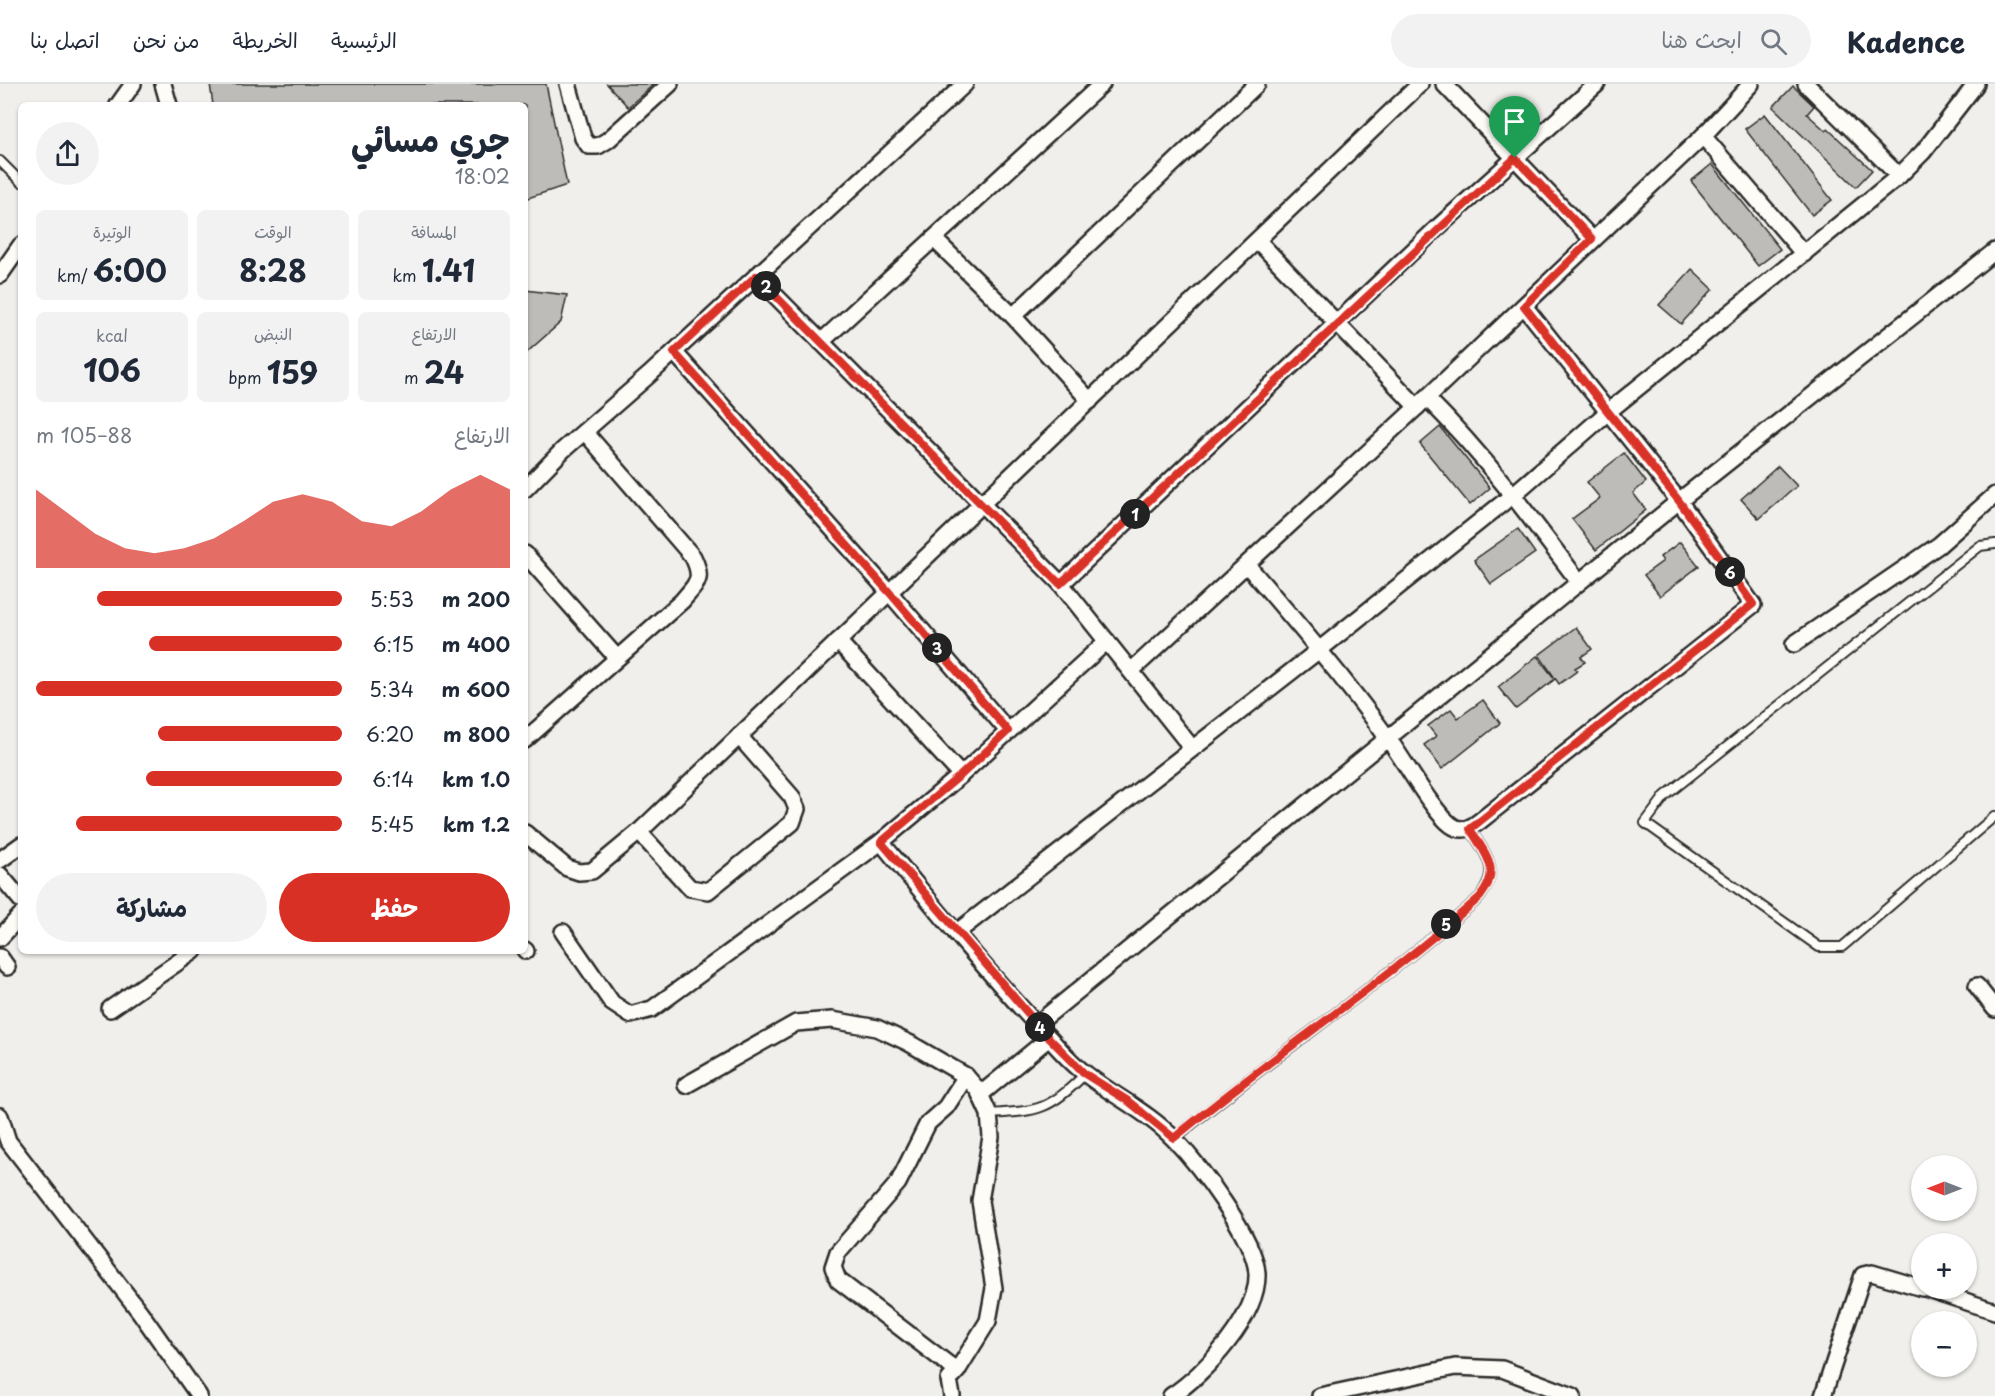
<!DOCTYPE html>
<html lang="ar">
<meta charset="utf-8">
<style>
:root{--surface:#fff;--page:#f2f2f3;--text:#1f2937;--muted:#747a83;--line:#e0e1e3;--accent:#d93025}
body{margin:0;font-family:"Playpen Sans","Playpen Sans Arabic",sans-serif;background:var(--page);color:var(--text);direction:rtl;height:100vh;display:flex;flex-direction:column;font-size:22px;white-space:nowrap}
*{box-sizing:border-box;margin:0}
p{font-size:20px;color:var(--muted)}
.icon{flex:none;width:33px;height:33px;fill:none;stroke:currentColor;stroke-width:2;stroke-linecap:round;stroke-linejoin:round}
.map{position:relative;flex:1;overflow:hidden;direction:ltr}
.panel{position:absolute;left:18px;top:18px;width:510px;height:852px;display:flex;flex-direction:column;background:var(--surface);border-radius:9px;box-shadow:0 2px 4px #0004;direction:rtl}
.panel>*{flex:none}
.needle{width:39px;rotate:270deg}
.buttons{position:absolute;left:1911px;top:1071px;display:grid;gap:12px}
.buttons a{display:grid;place-items:center;width:66px;height:66px;border-radius:50%;background:var(--surface);box-shadow:0 2px 4px #0004;font-size:30px}
.pin{position:absolute;display:grid;place-items:center;width:51px;height:51px;color:#fff;margin:-62px -26px;border-radius:50% 50% 50% 0;rotate:-45deg;box-shadow:0 0 6px #0007}
.pin .icon{rotate:45deg}
.km{position:absolute;width:30px;height:30px;margin:-15px;border-radius:50%;background:#222;color:#fff;font-size:16px;line-height:30px;text-align:center}
.round{display:grid;place-items:center;flex:none;width:63px;height:63px;border-radius:32px;background:var(--page)}
.summary{display:flex;align-items:center;justify-content:space-between;height:102px;padding:0 18px}
h1{font-size:33px;font-weight:700;line-height:45px}
.metrics{display:grid;grid-template-columns:repeat(3,1fr);gap:9px;height:102px;padding:6px 18px}
.metrics div{display:grid;align-content:center;border-radius:9px;background:var(--page);text-align:center}
.metrics b{font-size:30px;font-weight:700}
.metrics small{font-size:16px;font-weight:400}
.metrics p{font-size:16px}
.chart{height:168px;padding:12px 18px}
.chart p{display:flex;justify-content:space-between}
.chart svg{width:100%;height:108px;margin-top:6px;fill:var(--accent);opacity:.7}
.action{display:flex;gap:12px;margin-top:auto;padding:12px 18px}
.action a{flex:1;height:69px;border-radius:36px;background:var(--accent);color:#fff;font-size:24px;font-weight:700;line-height:69px;text-align:center}
.action a+a{background:var(--page);color:var(--text)}
ul{padding:0 18px;list-style:none;font-size:20px}
li{display:grid;grid-template-columns:96px 72px 1fr;align-items:center;height:45px}
li i{height:15px;border-radius:8px;background:var(--accent)}
header{display:flex;align-items:center;gap:36px;box-sizing:border-box;height:84px;padding:0 30px;background:var(--surface);border-bottom:2px solid var(--line)}
header strong{font-size:28px}
nav{display:flex;gap:33px;margin-inline-start:auto;font-size:21px}
.search{width:420px;height:54px;background:var(--page);display:flex;align-items:center;gap:15px;box-sizing:border-box;padding:0 21px;border-radius:33px;color:var(--muted);font-size:22px}
.map>svg:first-child{display:block}
</style>
<header>
<strong>Kadence</strong>
<div class="search"><svg class="icon" aria-label="search" viewBox="0 0 24 24"><circle cx="10" cy="10" r="6"/><path d="M15 15l6 6"/></svg>ابحث هنا</div>
<nav><a>الرئيسية</a><a>الخريطة</a><a>من نحن</a><a>اتصل بنا</a></nav>
</header>
<div class="map">
<svg width="1995" height="1312" viewBox="0 0 1995 1312">
<rect width="100%" height="100%" fill="#f0efeb"/>
<filter id="ink" filterUnits="userSpaceOnUse"><feTurbulence type="fractalNoise" baseFrequency=".0167" numOctaves="2"/><feDisplacementMap in="SourceGraphic" scale="12" xChannelSelector="R" yChannelSelector="G"/><feConvolveMatrix kernelMatrix="1 2 1 2 8 2 1 2 1" color-interpolation-filters="sRGB"/></filter>
<g filter="url(#ink)">
<!-- building -->
<g fill="#bdbcb8" stroke="#2b2b2b" stroke-width="1.5">
<polygon points="210,0 546,0 567,101 525,115 525,21 213,21"/>
<polygon points="607,0 654,0 628,23"/>
<polygon points="1793,2 1814,22 1807,30 1826,47 1828,45 1872,86 1856,103 1773,23"/>
<polygon points="1765,30 1832,116 1812,131 1745,45"/>
<polygon points="1712,80 1780,165 1758,182 1691,97"/>
<polygon points="1692,185 1713,205 1681,240 1659,221"/>
<polygon points="525,206 567,211 561,238 525,270"/>
<polygon points="1440,343 1490,404 1470,421 1420,360"/>
<polygon points="1624,369 1646,398 1633,409 1646,426 1596,466 1572,435 1600,414 1587,398"/>
<polygon points="1778,382 1797,402 1759,435 1741,415"/>
<polygon points="1518,445 1535,469 1491,500 1474,476"/>
<polygon points="1680,458 1699,482 1660,512 1644,491 1663,477 1660,473"/>
<polygon points="1576,543 1592,565 1581,573 1585,578 1575,584 1577,587 1559,600 1539,571"/>
<polygon points="1537,572 1555,595 1516,625 1498,603"/>
<polygon points="1483,616 1500,639 1442,685 1424,661 1436,652 1428,642 1451,625 1458,634"/>
</g>
<g fill="none" stroke-linecap="round" stroke-linejoin="round">
<!-- lane casing -->
<g stroke="#2b2b2b" stroke-width="12">
<g id="lane">
<polyline points="0,77 21,98"/>
<polyline points="1995,460 1980,462 1665,712 1645,739 1819,863 1842,863 1995,732"/>
<path d="M989 1030C1039 1027 1048 1027 1085 990"/>
<path d="M1174 1055C1273 971 1383 900 1480 813 1501 784 1486 771 1470 745"/>
</g>
</g>
<!-- street casing -->
<g stroke="#2b2b2b" stroke-width="20">
<g id="street">
<polyline points="163,0 169,21"/>
<polyline points="568,0 583,54 589,62 598,62 608,56 670,0"/>
<polyline points="1444,0 1592,155"/>
<polyline points="1806,0 1899,92"/>
<polyline points="118,21 133,0"/>
<polyline points="1703,52 1804,170"/>
<polyline points="934,155 1013,232 1090,317"/>
<polyline points="1258,157 1417,323"/>
<polyline points="0,191 21,161"/>
<polyline points="756,192 1061,500 1192,664"/>
<polyline points="1013,232 1257,0"/>
<polyline points="821,258 1102,0"/>
<polyline points="674,268 889,508 1008,647"/>
<path d="M1427 314C1484 371 1531 434 1579 498"/>
<polyline points="525,405 563,366 649,291 965,0"/>
<polyline points="525,470 617,574"/>
<path d="M1247 481C1296 538 1345 595 1389 656 1404 676 1433 728 1451 741 1462 749 1471 744 1480 737L1753 521 1679 417 1524 222"/>
<polyline points="1061,500 1436,145 1597,0"/>
<polyline points="838,557 961,691"/>
<polyline points="1794,560 1939,461 1995,411"/>
<polyline points="1131,587 1417,323 1703,52 1751,0"/>
<path d="M525 656 682 517C697 499 704 496 693 473L585 348"/>
<polyline points="639,748 690,804 708,807 792,739 797,725 792,713 739,652"/>
<polyline points="525,749 567,784 579,788 592,787 639,748 1420,0"/>
<path d="M881 758C936 825 991 893 1050 955 1061 967 1073 981 1086 990 1115 1013 1148 1028 1174 1055 1199 1081 1255 1154 1257 1189 1259 1231 1205 1290 1171 1312"/>
<polyline points="0,776 21,761"/>
<polyline points="0,791 21,816"/>
<polyline points="563,848 612,919 630,931 652,925 881,758 961,691 1107,557"/>
<polyline points="956,849 1319,566 1514,410 1609,327 1899,92 1923,68 1976,0"/>
<polyline points="0,854 21,831"/>
<polyline points="525,866 526,867"/>
<polyline points="0,873 7,883"/>
<polyline points="1977,902 1995,925"/>
<polyline points="110,925 194,867"/>
<polyline points="1037,940 1679,417 1995,167"/>
<polyline points="686,1001 796,939 832,936 877,944 909,959 966,992 978,1006 989,1030 991,1053 980,1117 994,1204 988,1237 957,1287 949,1296 952,1312"/>
<polyline points="981,1010 1049,954"/>
<polyline points="0,1032 8,1057 140,1228 199,1312"/>
<polyline points="1925,1204 1995,1227"/>
<polyline points="957,1287 838,1196 833,1183 838,1168 898,1099 928,1039 946,1023 966,992"/>
<polyline points="1320,1312 1455,1283 1502,1285 1573,1312"/>
<polyline points="1823,1312 1863,1191 1872,1189 1922,1204"/>
</g>
</g>
<!-- lane -->
<use href="#lane" stroke="#fdfcf7" stroke-width="8"/>
<!-- street -->
<use href="#street" stroke="#fdfcf7" stroke-width="15"/>
</g>
</g>
<g fill="none" stroke-linecap="round" stroke-linejoin="round" filter="url(#ink)">
<!-- route casing -->
<g stroke="#fff" stroke-width="12">
<path id="route" d="M1515 74 1592 155 1524 222 1679 417 1753 520 1470 745C1486 771 1502 785 1480 813 1383 900 1273 971 1174 1054L1128 1017 1085 990 1049 954 881 758 961 691 1008 647 889 508 674 268 756 192 1060 500Z"/>
</g>
<!-- route -->
<use href="#route" stroke="#d93025" stroke-width="8"/>
</g>
</svg>
<div class="buttons">
<a><svg class="needle" viewBox="-14 -14 28 28"><path d="M0-13l5 13h-10z" fill="#e53935"/><path d="M0 13l5-13h-10z" fill="#747a83"/></svg></a>
<a>+</a>
<a>−</a>
</div>
<div class="pin" style="left:1515px;top:74px;background:#1e9e55"><svg class="icon" aria-label="arrive" viewBox="0 0 24 24"><path d="M6 21V4h12l-3 4 3 4H6"/></svg></div>
<b class="km" style="left:1135px;top:430px">1</b>
<b class="km" style="left:766px;top:202px">2</b>
<b class="km" style="left:937px;top:564px">3</b>
<b class="km" style="left:1040px;top:943px">4</b>
<b class="km" style="left:1446px;top:840px">5</b>
<b class="km" style="left:1730px;top:488px">6</b>
<section class="panel">
<div class="summary"><div><h1>جري مسائي</h1><p>18:02</p></div><a class="round"><svg class="icon" aria-label="share" viewBox="0 0 24 24"><path d="M12 15V3M7 8l5-5 5 5M5 13v7h14v-7"/></svg></a></div>
<div class="metrics">
<div><p>المسافة</p><b>1.41<small> km</small></b></div>
<div><p>الوقت</p><b>8:28</b></div>
<div><p>الوتيرة</p><b>6:00<small> /km</small></b></div>
</div>
<div class="metrics">
<div><p>الارتفاع</p><b>24<small> m</small></b></div>
<div><p>النبض</p><b>159<small> bpm</small></b></div>
<div><p>kcal</p><b>106</b></div>
</div>
<div class="chart"><p><span>الارتفاع</span>88–105 m</p>
<svg viewBox="0 0 160 44" preserveAspectRatio="none"><path d="M0 44V12L10 21L20 30L30 36L40 38L50 36L60 32L70 25L80 17L90 14L100 17L110 25L120 27L130 21L140 12L150 6L160 12V44z"/></svg>
</div>
<ul>
<li><b>200 m</b>5:53<i style="width:80%"></i></li>
<li><b>400 m</b>6:15<i style="width:63%"></i></li>
<li><b>600 m</b>5:34<i style="width:100%"></i></li>
<li><b>800 m</b>6:20<i style="width:60%"></i></li>
<li><b>1.0 km</b>6:14<i style="width:64%"></i></li>
<li><b>1.2 km</b>5:45<i style="width:87%"></i></li>
</ul>
<div class="action"><a>حفظ</a><a>مشاركة</a></div>
</section>
</div>
